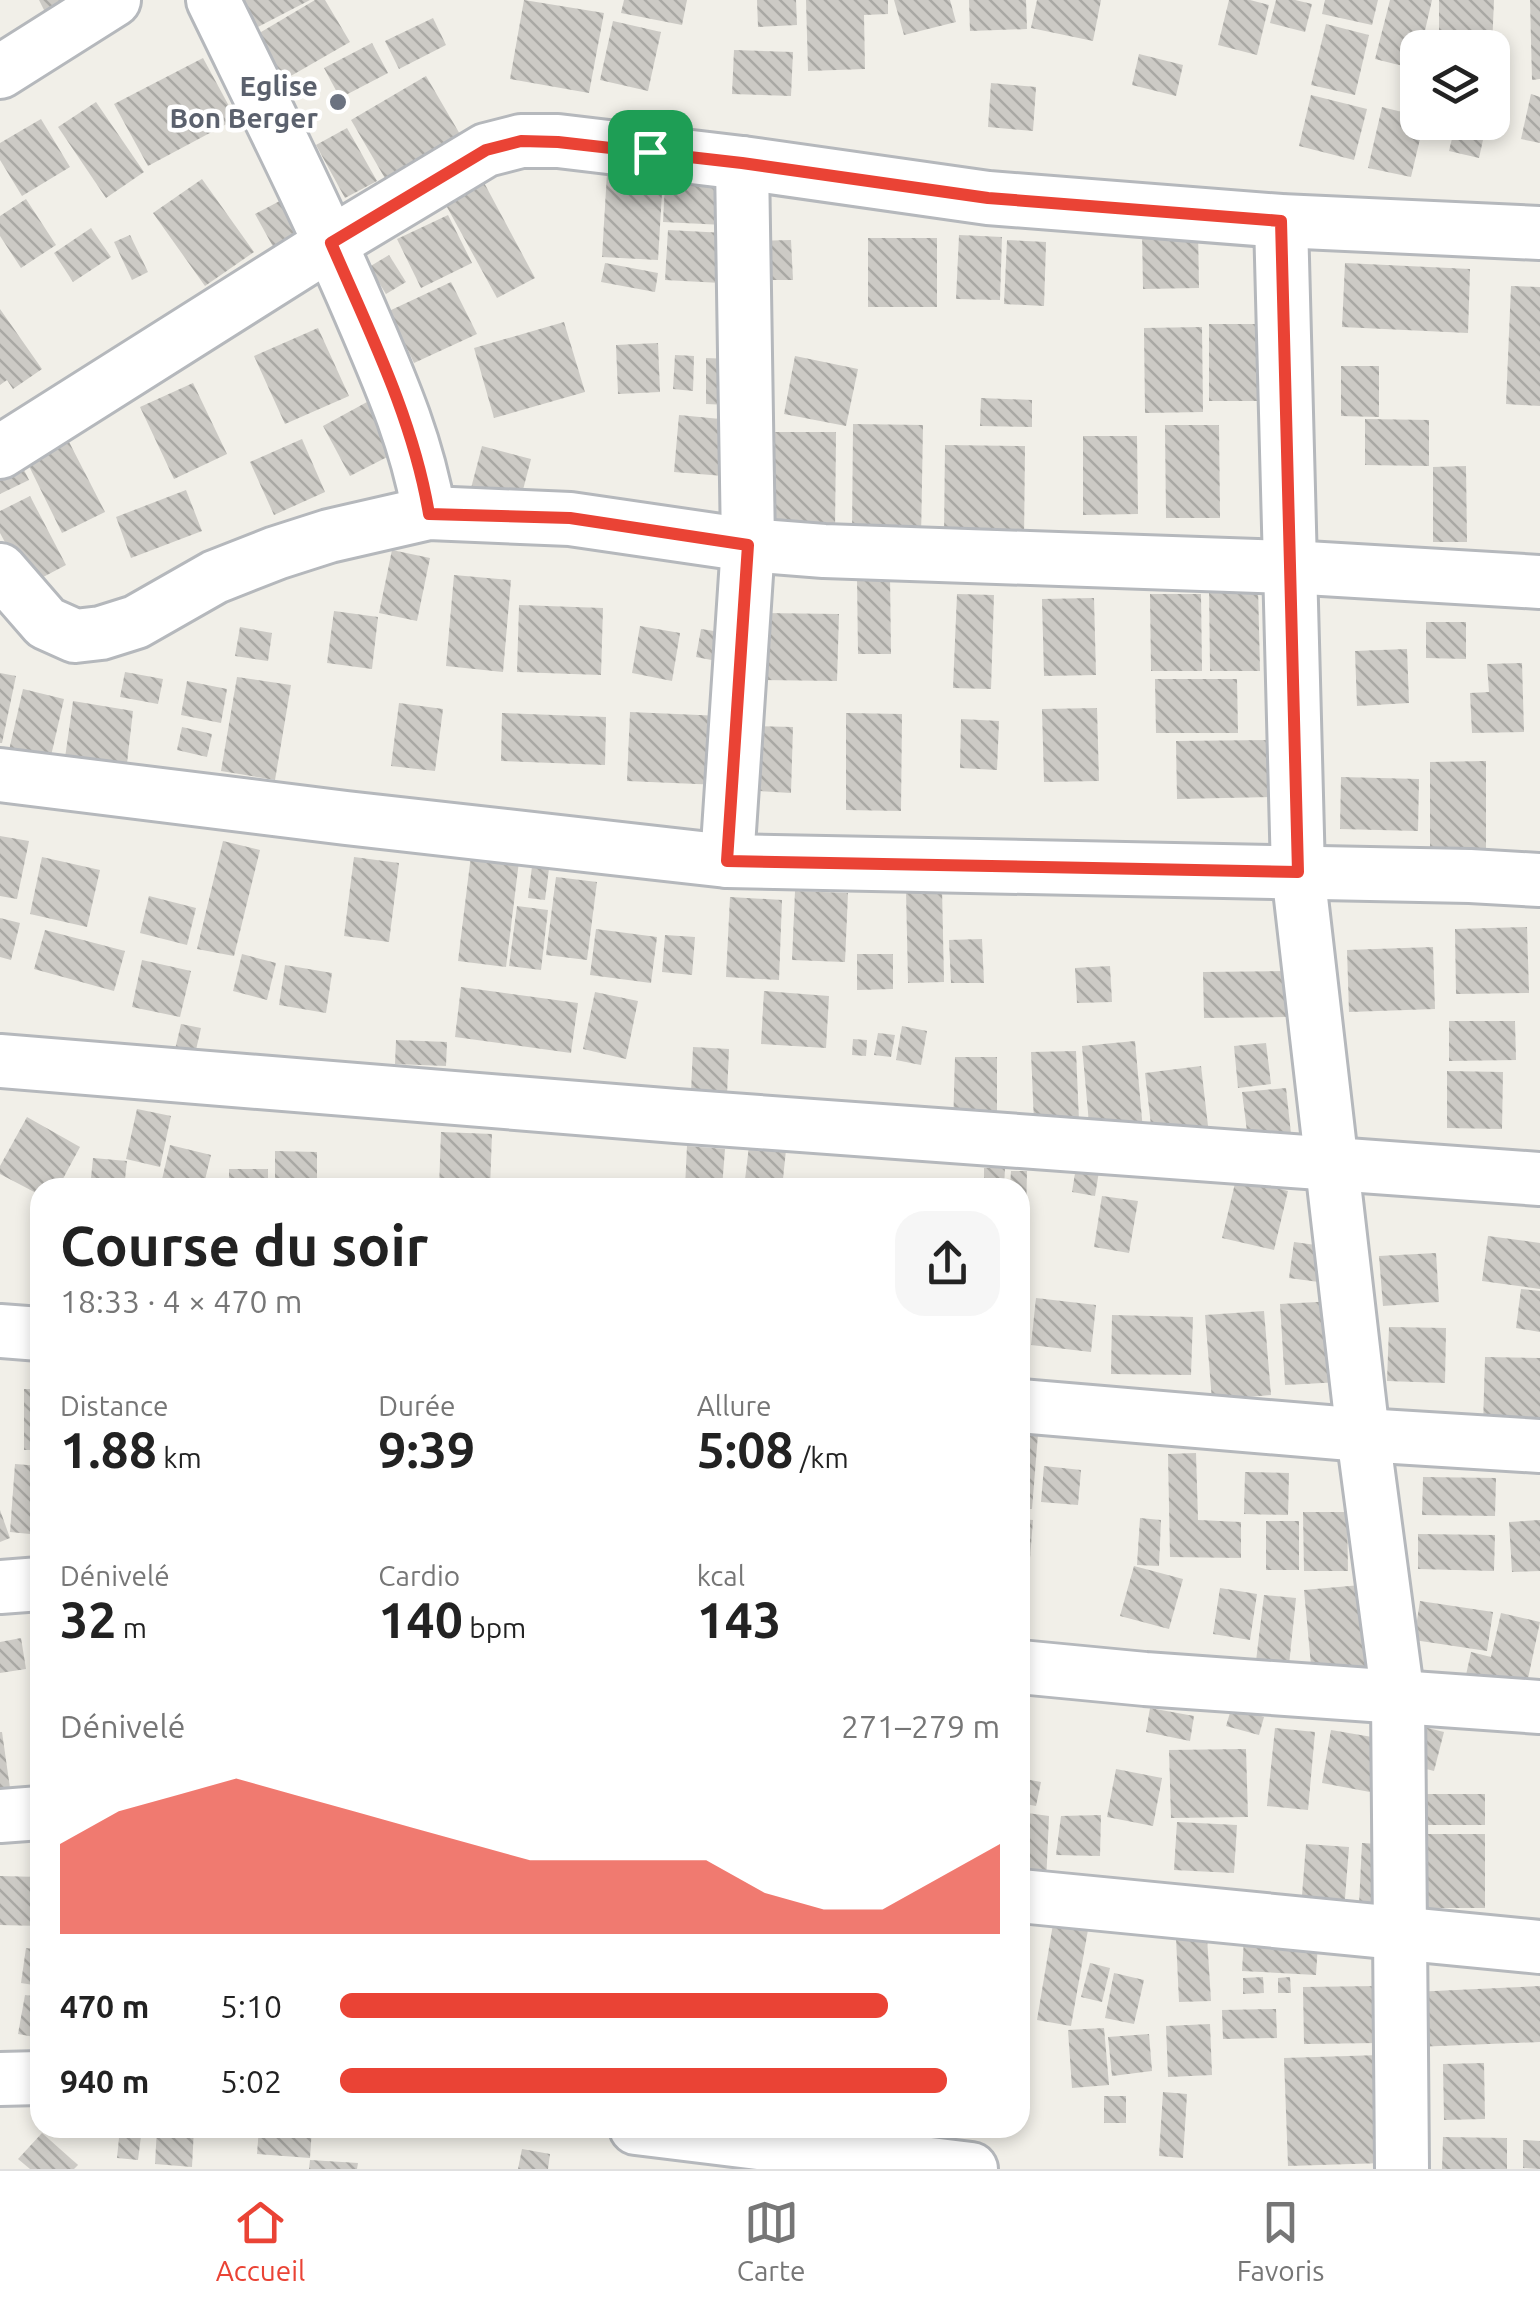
<!DOCTYPE html>
<html lang="fr">
<meta charset="utf-8">
<style>
:root{--surface:#fff;--page:#f6f6f6;--text:#222;--muted:#767676;--line:#e0e0e0;--accent:#ea4335}
body{margin:0;font-family:Ubuntu,sans-serif;background:var(--page);color:var(--text);height:100vh;display:flex;flex-direction:column;font-size:38px;white-space:nowrap}
*{box-sizing:border-box;margin:0}
p{font-size:32px;color:var(--muted)}
.icon{flex:none;width:55px;height:55px;fill:none;stroke:currentColor;stroke-width:2;stroke-linecap:round;stroke-linejoin:round}
.map{position:relative;flex:1;overflow:hidden}
.sheet{position:absolute;left:30px;top:1178px;width:1000px;height:960px;display:flex;flex-direction:column;background:var(--surface);border-radius:30px;box-shadow:0 5px 15px #0003}
.sheet>*{flex:none}
.tools{position:absolute;left:1400px;top:30px;display:grid;gap:20px}
.tools a{display:grid;place-items:center;width:110px;height:110px;border-radius:20px;background:var(--surface);box-shadow:0 5px 15px #0003;font-size:50px}
.pin{position:absolute;display:grid;place-items:center;width:85px;height:85px;color:#fff;margin:-42px;border-radius:20px;box-shadow:0 5px 15px #0006}
.round{display:grid;place-items:center;flex:none;width:105px;height:105px;border-radius:30px;background:var(--page)}
.summary{display:flex;align-items:center;justify-content:space-between;height:170px;padding:0 30px}
h1{font-size:55px;font-weight:700;line-height:75px}
.figures{display:grid;grid-template-columns:repeat(3,1fr);gap:15px;height:170px;padding:10px 30px}
.figures div{display:grid;align-content:center}
.figures b{font-size:50px;font-weight:700}
.figures small{font-size:28px;font-weight:400}
.figures p{font-size:28px}
.chart{height:280px;padding:20px 30px}
.chart p{display:flex;justify-content:space-between}
.chart svg{width:100%;height:180px;margin-top:10px;fill:var(--accent);opacity:.7}
ul{padding:0 30px;list-style:none;font-size:32px}
li{display:grid;grid-template-columns:160px 120px 1fr;align-items:center;height:75px}
li i{height:25px;border-radius:12px;background:var(--accent)}
.menu{display:flex;justify-content:space-around;align-items:center;height:140px;border-top:2px solid var(--line);background:var(--surface);font-size:28px;color:var(--muted)}
.menu a{display:grid;justify-items:center;gap:5px}
.menu .on{color:var(--accent)}
.map>svg:first-child{display:block}
</style>
<div class="map">
<svg width="1540" height="2169" viewBox="0 0 1540 2169">
<defs>
<pattern id="building-back-hatch" width="6" height="6" patternUnits="userSpaceOnUse" patternTransform="scale(2.5)"><rect width="6" height="6" fill="#cccac5"/><path d="M-1 5l2 2M0 0l6 6M5-1l2 2" fill="none" stroke="#a9a8a4"/></pattern>
</defs>
<rect width="100%" height="100%" fill="#f1efe8"/>
<!-- building -->
<g fill="url(#building-back-hatch)">
<polygon points="39,0 70,0 45,12"/>
<polygon points="239,0 310,0 254,29"/>
<polygon points="315,0 325,0 350,42 282,81 256,35"/>
<polygon points="524,0 604,13 589,93 510,79"/>
<polygon points="624,0 687,0 682,25 621,13"/>
<polygon points="757,0 796,0 797,25 758,27"/>
<polygon points="806,0 888,0 888,14 864,15 865,69 808,71"/>
<polygon points="894,0 950,0 956,22 904,35"/>
<polygon points="969,0 1026,0 1027,29 970,31"/>
<polygon points="1037,0 1101,0 1093,41 1031,28"/>
<polygon points="1229,0 1250,0 1269,5 1257,55 1218,45"/>
<polygon points="1276,0 1295,0 1312,4 1305,32 1270,23"/>
<polygon points="1325,0 1378,0 1372,25 1322,14"/>
<polygon points="1390,0 1432,0 1421,48 1418,48 1415,69 1375,59"/>
<polygon points="1439,0 1494,0 1492,48 1439,48"/>
<polygon points="1530,0 1540,0 1540,79 1532,80"/>
<polygon points="433,18 446,45 399,69 385,41"/>
<polygon points="613,21 661,32 648,91 600,80"/>
<polygon points="1326,24 1369,35 1355,95 1311,85"/>
<polygon points="372,43 388,73 340,98 324,68"/>
<polygon points="734,50 793,52 791,96 732,94"/>
<polygon points="1139,54 1183,65 1176,96 1132,85"/>
<polygon points="203,58 236,119 148,166 114,104"/>
<polygon points="426,76 461,136 386,180 351,120"/>
<polygon points="991,83 1036,87 1033,131 988,127"/>
<polygon points="1531,94 1540,97 1540,143 1521,139"/>
<polygon points="1311,95 1367,109 1354,160 1299,146"/>
<polygon points="96,102 144,172 106,198 58,127"/>
<polygon points="1382,107 1418,116 1418,122 1424,122 1411,177 1368,168"/>
<polygon points="41,119 70,167 22,196 0,160 0,143"/>
<polygon points="1456,122 1487,122 1479,158 1449,151"/>
<polygon points="347,128 377,181 345,198 316,145"/>
<polygon points="607,173 663,176 658,260 602,257"/>
<polygon points="481,177 535,278 497,298 442,198"/>
<polygon points="202,179 254,252 205,286 153,213"/>
<polygon points="665,184 726,188 724,225 663,222"/>
<polygon points="293,194 314,232 276,252 255,214"/>
<polygon points="26,199 56,245 21,268 0,236 0,216"/>
<polygon points="448,215 472,263 421,288 397,239"/>
<polygon points="91,228 111,257 73,282 54,253"/>
<polygon points="1198,228 1199,288 1143,289 1142,229"/>
<polygon points="668,230 725,233 721,283 665,280"/>
<polygon points="130,235 148,272 132,280 114,242"/>
<polygon points="959,235 1002,237 1000,300 956,299"/>
<rect x="868" y="238" width="69" height="69"/>
<polygon points="791,240 793,280 756,280 755,241"/>
<polygon points="1007,240 1046,242 1044,306 1004,304"/>
<polygon points="389,255 406,282 386,294 369,267"/>
<polygon points="605,263 658,273 655,292 601,282"/>
<polygon points="1345,263 1470,269 1468,333 1342,327"/>
<polygon points="451,282 477,334 414,363 389,311"/>
<polygon points="1511,286 1540,287 1540,406 1506,404"/>
<polygon points="0,309 42,369 13,389 7,380 0,385"/>
<polygon points="564,322 585,392 494,418 474,348"/>
<polygon points="1209,324 1261,324 1262,401 1209,401"/>
<polygon points="1202,327 1203,412 1145,413 1144,328"/>
<polygon points="318,328 349,396 285,424 254,356"/>
<polygon points="658,343 660,392 618,394 616,345"/>
<polygon points="675,355 694,356 693,391 673,389"/>
<polygon points="795,356 858,369 846,426 784,414"/>
<polygon points="706,358 731,359 729,405 706,404"/>
<polygon points="1341,366 1379,366 1379,417 1341,416"/>
<polygon points="193,383 227,454 174,479 140,407"/>
<polygon points="981,398 1032,400 1032,427 980,426"/>
<polygon points="367,402 395,453 350,476 323,426"/>
<polygon points="679,415 741,421 736,477 674,472"/>
<polygon points="1365,419 1429,420 1429,466 1365,465"/>
<polygon points="853,424 923,425 921,540 852,539"/>
<polygon points="1165,425 1219,425 1220,518 1166,518"/>
<polygon points="766,432 836,432 835,534 765,533"/>
<polygon points="1083,436 1137,436 1138,514 1083,515"/>
<polygon points="67,438 105,512 62,533 25,458"/>
<polygon points="302,439 325,492 274,515 250,462"/>
<polygon points="945,445 1025,446 1024,542 944,540"/>
<polygon points="482,446 531,459 518,509 469,496"/>
<polygon points="17,456 29,480 0,494 0,464"/>
<polygon points="1466,466 1467,542 1433,542 1433,467"/>
<polygon points="186,490 202,531 131,558 116,517"/>
<polygon points="30,496 66,565 28,585 0,533 0,511"/>
<polygon points="392,550 430,558 417,621 379,613"/>
<polygon points="454,575 511,580 503,672 446,666"/>
<polygon points="857,576 890,576 891,654 858,654"/>
<polygon points="1209,587 1258,587 1260,671 1210,671"/>
<polygon points="957,594 994,595 991,689 953,688"/>
<polygon points="1150,594 1201,594 1202,671 1151,671"/>
<polygon points="1094,598 1096,675 1044,676 1042,599"/>
<polygon points="519,605 603,608 601,675 517,672"/>
<polygon points="334,611 378,617 372,669 327,663"/>
<polygon points="760,613 839,614 837,681 759,680"/>
<polygon points="1426,622 1466,622 1466,659 1426,658"/>
<polygon points="640,626 680,633 672,681 632,673"/>
<polygon points="240,627 272,633 268,661 235,656"/>
<polygon points="701,629 727,633 722,662 696,657"/>
<polygon points="1407,649 1409,703 1357,706 1355,651"/>
<polygon points="1522,663 1524,732 1472,733 1470,693 1489,692 1487,664"/>
<polygon points="125,672 163,679 158,704 120,697"/>
<polygon points="0,673 16,676 2,743 0,743"/>
<polygon points="237,677 291,685 275,780 221,771"/>
<polygon points="1155,679 1237,679 1238,733 1156,733"/>
<polygon points="187,681 227,689 221,723 181,715"/>
<polygon points="23,689 64,699 48,769 7,759"/>
<polygon points="73,701 133,711 126,772 64,765"/>
<polygon points="399,703 443,709 435,771 391,766"/>
<polygon points="1097,708 1099,781 1044,782 1042,709"/>
<polygon points="630,712 722,716 720,785 627,781"/>
<polygon points="502,713 606,717 605,765 501,761"/>
<polygon points="846,713 902,714 901,811 846,810"/>
<polygon points="961,719 999,721 997,770 960,768"/>
<polygon points="744,726 793,727 791,793 742,790"/>
<polygon points="182,727 212,734 207,757 177,750"/>
<polygon points="1276,740 1277,797 1177,799 1176,741"/>
<polygon points="1486,761 1486,855 1430,855 1430,762"/>
<polygon points="1341,777 1419,779 1418,831 1340,829"/>
<polygon points="0,836 29,841 17,899 0,896"/>
<polygon points="223,841 260,850 234,956 197,949"/>
<polygon points="472,847 520,853 506,967 458,961"/>
<polygon points="42,857 100,870 87,927 30,914"/>
<polygon points="354,857 399,863 389,942 344,936"/>
<polygon points="533,859 550,861 545,900 528,898"/>
<polygon points="556,877 597,882 587,960 546,955"/>
<polygon points="942,888 944,982 908,983 906,889"/>
<polygon points="795,891 848,893 845,962 792,960"/>
<polygon points="149,896 196,908 187,945 140,933"/>
<polygon points="730,897 782,900 779,980 726,977"/>
<polygon points="517,906 548,910 541,970 509,966"/>
<polygon points="0,918 20,923 11,960 0,957"/>
<polygon points="1527,927 1529,993 1456,994 1455,929"/>
<polygon points="596,929 657,937 651,983 590,975"/>
<polygon points="45,930 125,951 114,991 34,969"/>
<polygon points="665,935 695,937 692,975 662,972"/>
<polygon points="982,939 984,983 951,983 949,940"/>
<polygon points="1433,947 1435,1009 1349,1012 1347,950"/>
<polygon points="242,954 276,963 267,1000 233,991"/>
<polygon points="857,954 893,954 893,989 857,990"/>
<polygon points="142,960 191,971 180,1017 132,1007"/>
<polygon points="285,965 332,973 326,1013 279,1005"/>
<polygon points="1110,966 1112,1002 1077,1003 1075,968"/>
<polygon points="1287,971 1288,1017 1204,1018 1203,972"/>
<polygon points="461,987 578,1003 571,1053 455,1037"/>
<polygon points="764,991 829,996 826,1048 761,1044"/>
<polygon points="595,992 638,1001 626,1059 583,1049"/>
<polygon points="1449,1021 1515,1021 1516,1060 1449,1061"/>
<polygon points="181,1024 201,1028 193,1063 173,1058"/>
<polygon points="902,1026 927,1031 921,1065 896,1060"/>
<polygon points="878,1033 895,1035 891,1057 874,1055"/>
<polygon points="853,1039 867,1040 866,1056 852,1055"/>
<polygon points="396,1040 447,1042 446,1066 395,1064"/>
<polygon points="1135,1041 1143,1130 1090,1134 1082,1046"/>
<polygon points="1266,1043 1271,1084 1238,1088 1234,1046"/>
<polygon points="693,1047 729,1049 727,1095 691,1093"/>
<polygon points="1076,1051 1079,1121 1034,1123 1031,1052"/>
<polygon points="955,1057 997,1057 997,1129 953,1129"/>
<polygon points="1201,1066 1208,1126 1152,1134 1145,1073"/>
<polygon points="1447,1071 1503,1072 1502,1129 1447,1128"/>
<polygon points="1286,1088 1291,1134 1248,1139 1242,1092"/>
<polygon points="137,1109 171,1116 160,1167 126,1159"/>
<polygon points="27,1117 80,1147 58,1188 40,1188 40,1195 0,1174 0,1166"/>
<polygon points="441,1132 492,1134 490,1188 439,1188"/>
<polygon points="170,1145 211,1155 203,1188 160,1188"/>
<polygon points="687,1146 725,1149 722,1188 685,1188"/>
<polygon points="749,1146 786,1150 782,1188 744,1188"/>
<polygon points="275,1151 317,1152 317,1188 275,1188"/>
<polygon points="93,1158 127,1161 124,1188 90,1188"/>
<polygon points="1077,1161 1100,1165 1095,1196 1072,1192"/>
<polygon points="984,1168 1005,1168 1004,1188 984,1188"/>
<rect x="229" y="1169" width="39" height="19"/>
<polygon points="1011,1171 1027,1171 1026,1219 1020,1219 1020,1188 1010,1188"/>
<polygon points="1236,1179 1288,1191 1274,1250 1222,1238"/>
<polygon points="1102,1196 1138,1201 1129,1253 1094,1247"/>
<polygon points="38,1207 40,1207 40,1249 31,1248"/>
<polygon points="1488,1236 1540,1243 1540,1289 1482,1281"/>
<polygon points="1294,1242 1323,1246 1319,1282 1289,1278"/>
<polygon points="1436,1253 1439,1302 1383,1306 1379,1256"/>
<polygon points="1521,1289 1540,1291 1540,1332 1516,1328"/>
<polygon points="1036,1298 1096,1305 1091,1352 1031,1345"/>
<polygon points="1336,1301 1341,1382 1285,1385 1280,1304"/>
<polygon points="1264,1311 1271,1395 1212,1400 1205,1315"/>
<polygon points="1112,1315 1193,1317 1191,1375 1111,1374"/>
<polygon points="1389,1327 1446,1328 1445,1383 1387,1381"/>
<polygon points="1485,1357 1540,1358 1540,1427 1483,1426"/>
<rect x="24" y="1389" width="16" height="61"/>
<polygon points="1020,1432 1038,1434 1032,1509 1020,1508"/>
<polygon points="1196,1453 1198,1520 1241,1522 1241,1558 1170,1557 1168,1454"/>
<polygon points="15,1464 40,1466 40,1535 10,1532"/>
<polygon points="1044,1466 1081,1470 1078,1505 1041,1502"/>
<polygon points="1245,1472 1289,1473 1288,1515 1244,1514"/>
<polygon points="1423,1477 1496,1478 1495,1516 1422,1515"/>
<polygon points="0,1510 10,1538 0,1542"/>
<polygon points="1303,1512 1347,1512 1348,1571 1304,1571"/>
<polygon points="1140,1518 1161,1520 1159,1566 1137,1565"/>
<polygon points="1020,1519 1033,1520 1030,1558 1020,1557"/>
<polygon points="1540,1520 1540,1571 1512,1572 1509,1522"/>
<rect x="1266" y="1521" width="33" height="49"/>
<polygon points="1418,1534 1495,1535 1494,1571 1418,1569"/>
<polygon points="1134,1566 1183,1579 1169,1629 1120,1616"/>
<polygon points="1361,1585 1369,1672 1312,1676 1304,1590"/>
<polygon points="1220,1588 1257,1594 1250,1640 1213,1634"/>
<polygon points="1264,1595 1296,1598 1289,1665 1256,1661"/>
<polygon points="1420,1601 1493,1612 1487,1651 1414,1640"/>
<polygon points="1501,1613 1540,1622 1526,1688 1466,1675 1471,1652 1491,1657"/>
<polygon points="21,1638 26,1669 0,1673 0,1642"/>
<polygon points="1232,1706 1264,1717 1259,1735 1226,1726"/>
<polygon points="1150,1708 1194,1716 1190,1741 1146,1732"/>
<polygon points="1412,1724 1444,1732 1434,1771 1403,1763"/>
<polygon points="1275,1728 1315,1732 1308,1810 1267,1806"/>
<polygon points="1331,1730 1378,1738 1370,1792 1322,1783"/>
<polygon points="0,1732 2,1732 12,1802 0,1803"/>
<polygon points="1246,1749 1248,1817 1171,1818 1169,1750"/>
<polygon points="1116,1769 1162,1778 1153,1826 1107,1817"/>
<polygon points="1020,1778 1041,1782 1036,1806 1020,1803"/>
<rect x="1418" y="1794" width="67" height="31"/>
<polygon points="1020,1812 1049,1816 1046,1884 1020,1881"/>
<polygon points="1101,1815 1100,1856 1056,1855 1061,1816"/>
<polygon points="1177,1822 1237,1825 1234,1873 1174,1870"/>
<polygon points="1417,1834 1485,1834 1485,1908 1418,1908"/>
<polygon points="1362,1843 1395,1845 1390,1908 1359,1905"/>
<polygon points="1306,1844 1349,1847 1344,1911 1301,1908"/>
<polygon points="0,1876 40,1877 40,1926 0,1925"/>
<polygon points="1054,1918 1089,1924 1071,2026 1037,2020"/>
<polygon points="1207,1937 1211,2001 1179,2002 1176,1938"/>
<polygon points="1244,1939 1318,1943 1316,1975 1242,1971"/>
<polygon points="26,1948 40,1950 40,1986 21,1983"/>
<polygon points="1090,1963 1110,1968 1102,2002 1081,1997"/>
<polygon points="1114,1973 1144,1980 1134,2024 1105,2018"/>
<polygon points="1263,1977 1264,1993 1243,1994 1243,1978"/>
<polygon points="1290,1977 1291,1993 1278,1993 1278,1978"/>
<polygon points="1377,1986 1378,2043 1304,2044 1303,1987"/>
<polygon points="1540,1986 1540,2042 1415,2047 1413,1992"/>
<polygon points="25,1995 40,1997 40,2038 18,2034"/>
<polygon points="1276,2009 1277,2038 1223,2039 1222,2010"/>
<polygon points="1210,2024 1212,2075 1168,2077 1166,2026"/>
<polygon points="1104,2028 1109,2085 1072,2088 1068,2030"/>
<polygon points="1149,2034 1152,2071 1112,2076 1108,2037"/>
<polygon points="1380,2055 1384,2163 1288,2166 1284,2058"/>
<polygon points="1484,2063 1485,2119 1444,2120 1443,2064"/>
<polygon points="1163,2092 1187,2094 1183,2158 1159,2156"/>
<rect x="1104" y="2096" width="22" height="27"/>
<polygon points="120,2128 142,2128 138,2160 117,2158"/>
<polygon points="157,2128 194,2128 192,2167 155,2164"/>
<polygon points="259,2128 312,2128 310,2158 257,2154"/>
<polygon points="42,2133 78,2165 74,2169 30,2169 18,2159"/>
<polygon points="1443,2137 1507,2138 1507,2169 1442,2169"/>
<polygon points="1523,2140 1540,2141 1540,2169 1523,2168"/>
<polygon points="522,2149 550,2154 548,2169 518,2169"/>
<polygon points="310,2160 358,2163 357,2169 309,2169"/>
</g>
<g fill="none" stroke-linecap="round" stroke-linejoin="round">
<!-- minor casing -->
<g stroke="#b5b8bc" stroke-width="58">
<g id="minor">
<path d="M213 0C263 103 315 206 360 311 389 379 417 441 429 513"/>
<polyline points="0,72 114,0"/>
<polyline points="1281,221 1298,872 1363,1435 1398,1698 1402,2169"/>
<polyline points="0,452 331,243 486,150 521,141 558,141 742,163 988,198 1281,221 1540,233"/>
<polyline points="0,570 46,623 75,636 101,633 136,622 215,577 276,553 329,536 429,513 570,519 748,545 824,551 1289,567 1540,582"/>
<polyline points="0,775 346,818 727,861 1470,876 1540,880"/>
<polyline points="727,861 748,545 742,163"/>
<polyline points="0,1061 676,1116 1540,1179"/>
<polyline points="0,1331 40,1334"/>
<polyline points="1020,1406 1363,1435 1540,1446"/>
<polyline points="0,1587 40,1584"/>
<polyline points="1020,1667 1145,1679 1540,1707"/>
<polyline points="0,1816 40,1813"/>
<polyline points="1020,1896 1540,1947"/>
<polyline points="0,2079 40,2078"/>
<polyline points="636,2128 971,2169"/>
</g>
</g>
<!-- minor -->
<use href="#minor" stroke="#fff" stroke-width="52"/>
</g>
<g fill="none" stroke-linecap="round" stroke-linejoin="round">
<!-- route casing -->
<g stroke="#fff" stroke-width="20">
<path id="route" d="M521 141 558 142 742 163 988 198 1281 221 1298 872 727 861 748 545 570 518 429 514C413 418 369 331 331 243L486 150Z"/>
</g>
<!-- route -->
<use href="#route" stroke="#ea4335" stroke-width="12"/>
</g>
<!-- markers -->
<circle fill="#6b7280" stroke="#fff" stroke-width="4" cx="338" cy="102" r="10"/>
<g text-anchor="middle" stroke-width="9" stroke-linejoin="round" paint-order="stroke">
<!-- worship labels -->
<g font-size="28" font-weight="bold" fill="#5b616d" stroke="#fff" text-anchor="end">
<text x="318" y="96">Eglise<tspan x="318" dy="32">Bon Berger</tspan></text>
</g>
</g>
</svg>
<div class="tools">
<a><svg class="icon" aria-label="layers" viewBox="0 0 24 24"><path d="M12 4l9 5-9 5-9-5zM3 14l9 5 9-5"/></svg></a>
</div>
<div class="pin" style="left:650px;top:152px;background:#1e9e55"><svg class="icon" aria-label="arrive" viewBox="0 0 24 24"><path d="M6 21V4h12l-3 4 3 4H6"/></svg></div>
<section class="sheet">
<div class="summary"><div><h1>Course du soir</h1><p>18:33 · 4 × 470 m</p></div><a class="round"><svg class="icon" aria-label="share" viewBox="0 0 24 24"><path d="M12 15V3M7 8l5-5 5 5M5 13v7h14v-7"/></svg></a></div>
<div class="figures">
<div><p>Distance</p><b>1.88<small> km</small></b></div>
<div><p>Durée</p><b>9:39</b></div>
<div><p>Allure</p><b>5:08<small> /km</small></b></div>
</div>
<div class="figures">
<div><p>Dénivelé</p><b>32<small> m</small></b></div>
<div><p>Cardio</p><b>140<small> bpm</small></b></div>
<div><p>kcal</p><b>143</b></div>
</div>
<div class="chart"><p><span>Dénivelé</span>271–279 m</p>
<svg viewBox="0 0 160 44" preserveAspectRatio="none"><path d="M0 44V22L10 14L20 10L30 6L40 10L50 14L60 18L70 22L80 26L90 26L100 26L110 26L120 34L130 38L140 38L150 30L160 22V44z"/></svg>
</div>
<ul>
<li><b>470 m</b>5:10<i style="width:83%"></i></li>
<li><b>940 m</b>5:02<i style="width:92%"></i></li>
</ul>
</section>
</div>
<nav class="menu">
<a class="on"><svg class="icon" aria-label="home" viewBox="0 0 24 24"><path d="M3 11l9-7 9 7M6 9v11h12V9"/></svg>Accueil</a>
<a><svg class="icon" aria-label="map" viewBox="0 0 24 24"><path d="M3 6l6-2 6 2 6-2v14l-6 2-6-2-6 2zM9 4v14M15 6v14"/></svg>Carte</a>
<a><svg class="icon" aria-label="saved" viewBox="0 0 24 24"><path d="M7 4h10v16l-5-4-5 4z"/></svg>Favoris</a>
</nav>
